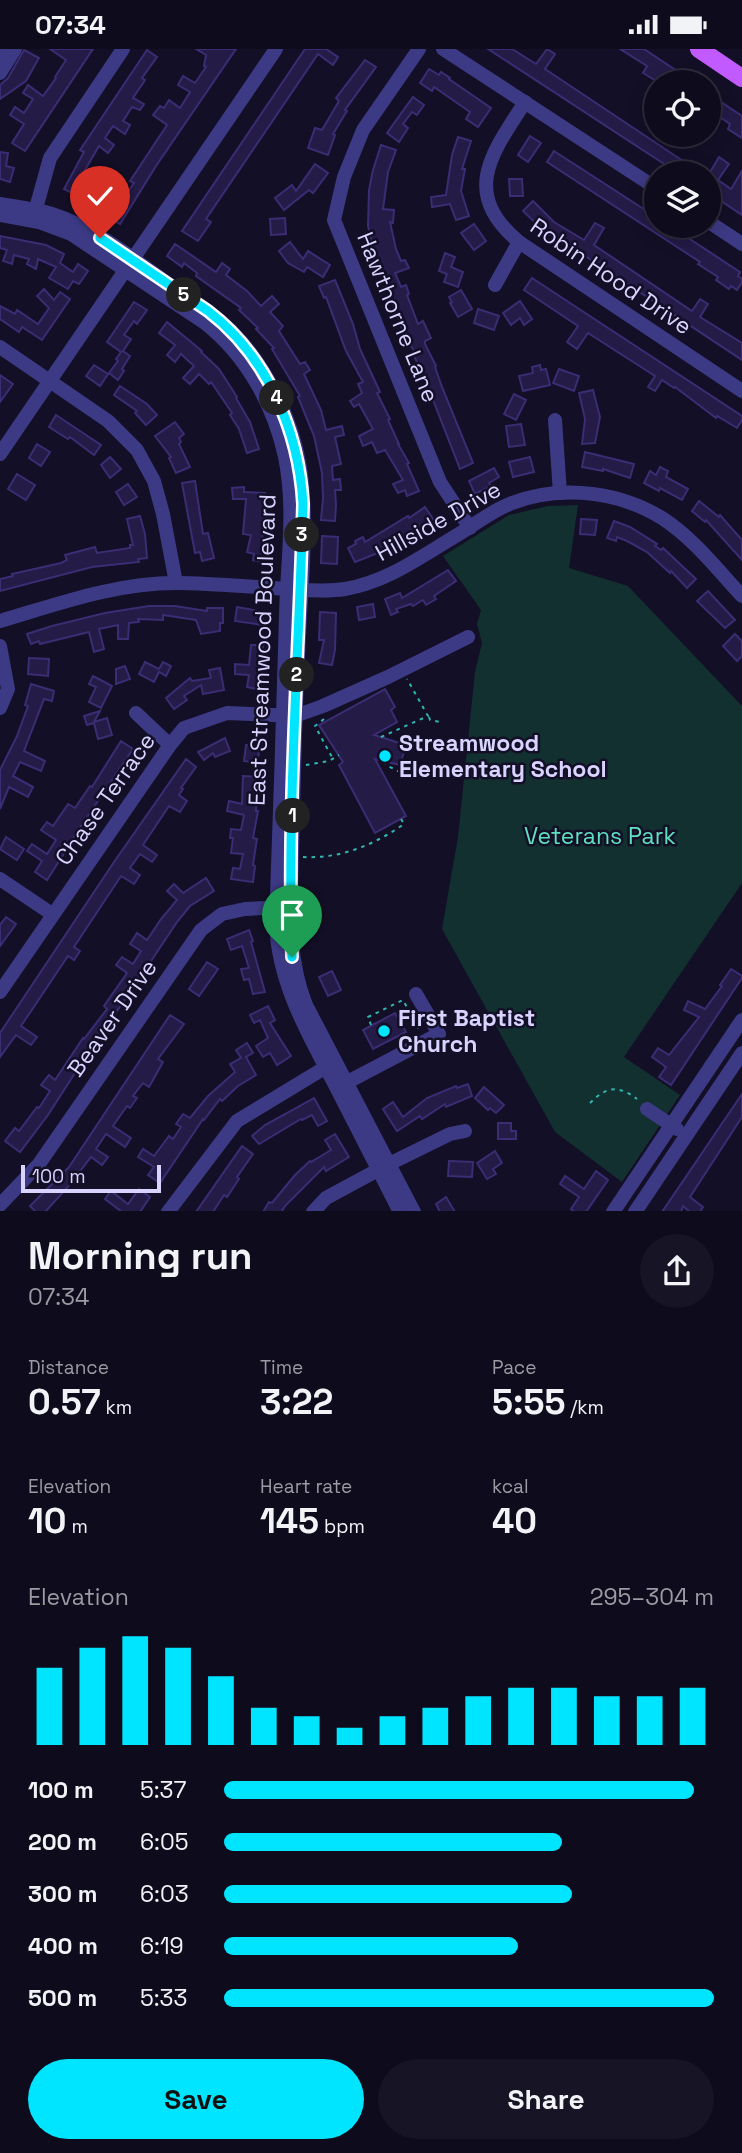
<!DOCTYPE html>
<meta charset="utf-8">
<style>
:root{--surface:#0e0b1c;--page:#171425;--text:#f1f3f6;--muted:#9b9ba3;--line:#2e2b3b;--accent:#00e5ff}
body{margin:0;font-family:"Space Grotesk",sans-serif;background:var(--page);color:var(--text);height:100vh;display:flex;flex-direction:column;font-size:26px;white-space:nowrap}
*{box-sizing:border-box;margin:0}
p{font-size:23px;color:var(--muted)}
.icon{flex:none;width:38px;height:38px;fill:none;stroke:currentColor;stroke-width:2;stroke-linecap:round;stroke-linejoin:round}
.map{position:relative;height:1162px;overflow:hidden}
.panel{display:flex;flex-direction:column;background:var(--surface);flex:1}
.panel>*{flex:none}
.fabs{position:absolute;left:644px;top:21px;display:grid;gap:14px}
.fabs a{display:grid;place-items:center;width:77px;height:77px;border-radius:50%;background:var(--surface);box-shadow:0 4px 18px #0003,0 0 0 2px var(--line);font-size:35px}
.scale{position:absolute;left:21px;bottom:18px;width:140px;box-sizing:border-box;padding-left:7px;border:4px solid #d9d4ff;border-top:0;font-size:19px;line-height:24px;white-space:nowrap;color:#d9d4ff;-webkit-text-stroke:5px #130f26;paint-order:stroke}
.pin{position:absolute;display:grid;place-items:center;width:60px;height:60px;color:#fff;margin:-72px -30px;border-radius:50% 50% 50% 0;rotate:-45deg;box-shadow:0 0 7px #0007}
.pin .icon{rotate:45deg}
.km{position:absolute;width:35px;height:35px;margin:-18px;border-radius:50%;background:#222;color:#fff;font-size:19px;line-height:35px;text-align:center}
.round{display:grid;place-items:center;flex:none;width:74px;height:74px;border-radius:37px;background:var(--page)}
.summary{display:flex;align-items:center;justify-content:space-between;height:119px;padding:0 28px}
h1{font-size:38px;font-weight:700;line-height:52px}
.metrics{display:grid;grid-template-columns:repeat(3,1fr);gap:10px;height:119px;padding:7px 28px}
.metrics div{display:grid;align-content:center}
.metrics b{font-size:35px;font-weight:700}
.metrics small{font-size:19px;font-weight:400}
.metrics p{font-size:19px}
.chart{height:196px;padding:14px 28px}
.chart p{display:flex;justify-content:space-between}
.chart svg{width:100%;height:126px;margin-top:7px;stroke:var(--accent);stroke-width:6}
.action{display:flex;gap:14px;margin-top:auto;padding:14px 28px}
.action a{flex:1;height:80px;border-radius:42px;background:var(--accent);color:#111;font-size:28px;font-weight:700;line-height:80px;text-align:center}
.action a+a{background:var(--page);color:var(--text)}
ul{padding:0 28px;list-style:none;font-size:23px}
li{display:grid;grid-template-columns:112px 84px 1fr;align-items:center;height:52px}
li i{height:18px;border-radius:9px;background:var(--accent)}
.status{display:flex;justify-content:space-between;align-items:center;height:49px;padding:0 35px;background:var(--surface);direction:ltr}
.status svg{height:19px;fill:currentColor}
.map>svg:first-child{display:block}
</style>
<div class="status"><b>07:34</b><svg viewBox="0 0 49 12"><path d="M0 12V9h3v3zM5 12V6h3v6zM10 12V3h3v9zM15 12V0h3v12zM26 1h20v11H26zM47 4h2v5h-2z"/></svg></div>
<div class="map">
<svg width="742" height="1163" viewBox="0 0 742 1163">
<rect width="100%" height="100%" fill="#130f26"/>
<!-- green -->
<polygon fill="#12302f" points="578,456 569,519 628,537 742,657 742,834 624,1008 680,1046 622,1133 555,1083 442,880 458,788 475,623 482,594 477,575 481,561 443,507 509,466 548,457"/>
<!-- building -->
<g fill="#241b47" stroke="#3b2d73" stroke-width="2">
<polygon points="50,0 93,0 25,102 12,94 24,75 10,66 15,58 24,64 33,50 23,44 28,36 43,47 56,29 55,28 66,11"/>
<polygon points="196,0 236,0 156,117 120,175 86,153 87,151 64,140 84,103 80,101 147,1 157,8 142,29 145,31 133,49 144,55 140,61 132,58 123,72 130,76 125,85 113,77 105,89 114,96 108,104 99,97 85,121 103,132 96,142 119,156 134,134 130,132 167,76 153,66 160,57 164,59 169,51 180,59 190,43 178,36 183,27 195,34 206,18 204,17 206,6"/>
<polygon points="305,0 326,0 338,8 333,16 318,5 206,170 211,173 198,192 182,182"/>
<polygon points="488,0 512,0 536,15 547,0 555,5 545,20 701,124 678,124"/>
<polygon points="620,0 644,0 686,28 682,33 658,33 643,24 647,17"/>
<polygon points="24,1 39,9 26,32 0,50 0,36 8,29"/>
<polygon points="365,11 376,18 345,61 347,62 333,85 335,86 328,106 308,99 315,79 322,81 339,52 336,49"/>
<polygon points="429,20 439,26 441,23 450,29 449,30 491,59 478,78 466,70 470,63 434,38 432,42 420,34"/>
<polygon points="709,45 742,67 742,89 728,80 730,75 709,61"/>
<polygon points="413,48 424,56 417,66 412,63 403,75 408,79 399,93 387,84"/>
<polygon points="530,87 541,94 528,113 518,106"/>
<polygon points="458,88 471,92 462,120 465,120 461,142 469,167 456,171 450,155 432,158 431,148 446,146 452,106"/>
<polygon points="381,96 396,101 388,123 383,160 394,161 393,174 390,173 396,200 401,212 405,211 409,219 395,224 401,238 406,236 409,245 407,246 418,275 423,272 431,289 425,292 425,295 436,317 435,318 442,338 473,414 460,420 424,328 413,305 415,304 403,282 386,236 388,235 374,202 368,177 369,141 373,121"/>
<polygon points="554,102 656,168 656,177 670,177 740,223 738,227 742,230 742,233 737,241 731,237 729,240 716,231 718,228 698,215 700,213 547,113"/>
<polygon points="0,103 8,104 6,117 14,119 10,133 0,130"/>
<polygon points="719,108 729,115 718,131 731,140 742,122 742,166 709,144 709,125"/>
<polygon points="315,115 328,124 313,144 309,141 284,161 275,149 292,136 296,142"/>
<polygon points="509,130 522,130 523,147 510,147"/>
<polygon points="533,152 554,173 584,191 595,174 604,179 594,196 692,262 700,250 708,255 700,268 742,294 742,311 582,205 544,182 523,162"/>
<polygon points="285,169 286,185 271,186 270,170"/>
<polygon points="474,175 486,192 474,201 461,184"/>
<polygon points="0,187 46,196 64,205 60,214 73,223 78,215 88,222 79,235 73,232 68,240 49,229 56,218 38,210 36,220 27,215 29,210 14,206 12,215 3,212 7,201 0,199"/>
<polygon points="290,193 303,210 308,202 330,216 323,228 307,218 304,223 288,214 279,202"/>
<polygon points="175,195 216,223 222,214 230,220 226,226 247,242 261,257 272,247 279,255 270,263 283,277 279,282 300,315 305,313 310,321 304,325 321,361 326,381 342,377 344,386 335,388 341,415 332,417 333,431 340,430 341,441 335,441 336,456 335,472 321,471 323,449 322,424 314,387 298,348 300,347 272,300 274,299 256,280 258,279 239,261 241,259 196,227 197,224 184,214 182,218 167,207"/>
<polygon points="445,204 455,208 451,218 463,223 458,238 444,233 447,225 439,222"/>
<polygon points="532,229 742,367 742,371 737,379 717,367 716,369 675,338 674,339 662,331 655,342 648,338 655,327 588,284 577,300 567,293 578,277 524,241"/>
<polygon points="335,231 353,275 360,300 380,343 377,344 390,370 388,371 399,395 398,395 409,414 407,415 419,442 407,447 405,441 398,444 393,435 403,431 385,401 377,404 372,393 363,397 359,387 373,380 359,355 354,358 350,352 362,344 358,335 363,333 346,302 326,248 324,249 319,237"/>
<polygon points="44,240 54,251 60,243 70,250 42,291 22,278 19,283 0,270 0,257 15,265 17,261 38,275 49,259 37,247"/>
<polygon points="461,241 472,260 458,268 450,254 452,253 449,248"/>
<polygon points="520,252 532,270 524,276 520,269 511,276 503,264"/>
<polygon points="134,253 147,261 137,275 134,272 124,286 131,290 123,302 130,307 122,320 124,322 118,331 109,324 118,312 116,310 121,303 107,293"/>
<polygon points="478,260 499,267 494,281 474,274"/>
<polygon points="167,273 202,302 201,303 219,320 237,348 236,349 250,373 259,400 247,404 239,380 230,366 232,364 211,333 209,335 199,325 190,335 183,329 194,317 181,305 175,313 167,306 175,296 159,284"/>
<polygon points="94,316 108,325 100,337 86,327"/>
<polygon points="540,316 541,321 546,320 550,336 523,342 519,327 533,324 532,318"/>
<polygon points="559,320 579,327 574,342 553,334"/>
<polygon points="0,326 13,335 0,353"/>
<polygon points="120,337 147,355 157,366 146,376 135,364 137,362 114,346"/>
<polygon points="593,341 600,368 595,394 582,395 585,370 579,344"/>
<polygon points="514,345 526,351 516,371 504,365"/>
<polygon points="56,366 101,396 94,406 70,388 68,390 49,378"/>
<polygon points="175,373 184,385 179,389 181,393 179,395 190,418 176,424 169,409 171,408 155,387"/>
<polygon points="521,375 525,396 509,398 506,377"/>
<polygon points="37,395 50,403 41,417 29,409"/>
<polygon points="585,403 634,415 630,429 603,420 603,422 582,418"/>
<polygon points="110,408 121,420 110,429 101,416"/>
<polygon points="530,408 534,423 513,428 509,413"/>
<polygon points="660,418 668,422 666,428 688,440 682,451 660,439 659,442 644,434 650,422 656,426"/>
<polygon points="494,419 499,428 489,434 491,437 475,445 469,432"/>
<polygon points="17,425 35,436 26,451 8,440"/>
<polygon points="195,432 203,485 208,484 214,509 202,512 200,503 195,504 182,434"/>
<polygon points="128,435 137,448 124,456 116,443"/>
<polygon points="244,438 244,443 265,444 262,496 268,497 265,514 253,511 254,505 247,503 251,486 243,485 246,450 233,450 232,439"/>
<polygon points="699,452 719,468 720,466 742,491 742,511 706,471 705,473 692,462"/>
<polygon points="425,458 433,470 383,502 355,513 348,499 356,495 355,492 363,488 365,493 408,467 409,469"/>
<polygon points="140,467 145,485 147,509 138,510 139,513 92,518 0,542 0,530 13,527 12,525 61,514 67,511 65,506 95,498 97,504 130,499 130,496 133,496 127,470"/>
<polygon points="581,470 597,471 595,486 580,485"/>
<polygon points="614,472 630,478 657,495 655,497 661,501 663,499 696,530 687,539 671,522 670,524 647,503 627,492 617,488 616,492 607,489"/>
<polygon points="322,487 338,488 337,515 321,514"/>
<polygon points="448,521 456,532 434,547 436,550 426,556 423,551 413,557 411,555 396,560 398,563 391,566 385,550 400,544 402,549"/>
<polygon points="708,542 735,571 725,579 697,552"/>
<polygon points="373,555 375,568 359,571 357,558"/>
<polygon points="149,557 175,557 207,562 207,559 223,559 223,574 220,574 220,582 201,585 196,571 163,566 163,571 138,570 139,573 129,574 128,590 118,590 118,576 99,580 104,600 94,603 89,583 40,595 39,592 31,595 27,585 52,577 105,564"/>
<polygon points="237,558 264,563 262,576 235,572"/>
<polygon points="320,563 336,564 335,601 332,616 319,614 324,591 319,591"/>
<polygon points="735,585 742,592 742,607 737,612 723,597"/>
<polygon points="251,596 263,596 261,624 264,624 261,641 247,638 249,626 235,625 235,615 249,616"/>
<polygon points="29,609 49,610 48,627 28,625"/>
<polygon points="145,613 159,620 163,613 171,617 166,627 159,623 154,633 139,625"/>
<polygon points="125,617 130,630 116,635 116,620"/>
<polygon points="220,619 224,641 203,645 201,636 184,647 187,651 174,660 166,649 190,629 192,632 211,629 209,621"/>
<polygon points="93,627 112,637 101,659 89,653 96,638 89,635"/>
<polygon points="31,635 54,642 52,652 44,650 24,702 45,712 41,722 20,713 13,727 33,738 28,748 9,738 0,760 0,721 17,687 28,657 25,656"/>
<polygon points="385,640 395,658 391,661 397,673 374,686 406,696 400,716 375,710 406,767 375,784 339,716 343,713 319,676"/>
<polygon points="100,662 94,673 107,669 112,686 98,690 94,674 87,676 84,667"/>
<polygon points="225,689 230,702 215,708 213,704 204,711 198,703"/>
<polygon points="121,692 133,700 69,795 70,795 47,831 35,823 42,812 27,802 32,795 47,805 56,791 41,781 47,773 53,777 68,755 75,759 90,737 92,738"/>
<polygon points="246,696 260,698 257,714 244,712"/>
<polygon points="186,710 196,718 181,739 183,740 179,746 187,752 180,763 169,757 143,796 157,806 152,813 140,805 130,819 140,826 134,835 121,827 74,898 80,902 74,911 68,907 21,977 37,988 31,996 16,986 0,1008 0,984 114,813"/>
<polygon points="243,727 258,728 256,762 258,762 253,789 257,790 253,816 255,817 253,833 231,830 233,819 240,820 243,805 231,804 233,789 230,789 231,780 241,781 244,766 227,762 229,752 242,755"/>
<polygon points="6,788 24,800 17,811 0,800"/>
<polygon points="206,829 214,842 190,857 177,873 131,942 93,996 94,996 85,1010 84,1010 48,1066 20,1103 5,1092 15,1079 19,1082 37,1058 39,1059 50,1042 41,1036 49,1026 55,1031 83,989 84,990 107,960 104,957 127,924 116,916 122,908 133,915 141,902 130,895 137,884 147,891 161,870 177,851 167,842 174,835 183,844"/>
<polygon points="6,868 16,875 0,897 0,876"/>
<polygon points="249,881 253,892 251,893 265,943 253,945 249,930 244,931 241,920 249,919 242,897 231,901 227,890"/>
<polygon points="207,913 218,920 199,947 189,940"/>
<polygon points="731,920 742,927 742,929 671,1036 659,1028 666,1018 652,1008 658,999 669,1006 699,968 684,961 688,952 705,960 722,937 720,936"/>
<polygon points="332,922 341,941 328,947 319,928"/>
<polygon points="268,957 275,971 270,974 291,1007 277,1016 270,1004 263,1008 256,997 268,989 260,971 254,974 250,966"/>
<polygon points="395,964 406,983 373,1000 363,981"/>
<polygon points="170,966 184,975 158,1010 163,1013 149,1038 143,1034 133,1047 137,1049 130,1059 127,1057 113,1077 131,1089 125,1098 106,1085 96,1100 108,1108 102,1116 91,1108 78,1125 82,1128 78,1134 74,1131 45,1163 36,1163 30,1157 69,1118"/>
<polygon points="247,994 253,1004 246,1008 256,1026 238,1037 222,1052 220,1050 204,1071 203,1070 160,1134 148,1126 154,1118 138,1108 143,1100 154,1107 169,1087 173,1090 181,1078 176,1075 183,1065 190,1069 208,1047 235,1023 230,1015 241,1009 236,1001"/>
<polygon points="468,1035 472,1047 446,1058 445,1055 422,1070 420,1067 397,1082 383,1060 393,1053 403,1068 427,1049 456,1037 457,1039"/>
<polygon points="484,1038 504,1056 496,1064 490,1059 488,1061 475,1049"/>
<polygon points="742,1045 742,1068 690,1148 703,1158 700,1163 690,1163 683,1157 681,1163 662,1163"/>
<polygon points="314,1049 327,1072 318,1077 312,1066 302,1071 301,1070 259,1095 252,1087 265,1076"/>
<polygon points="498,1074 511,1074 511,1082 516,1082 516,1090 498,1090"/>
<polygon points="335,1085 349,1108 326,1122 324,1118 285,1157 282,1162 283,1163 263,1163 269,1153 272,1154 295,1126 310,1112 311,1113 331,1101 325,1091"/>
<polygon points="242,1097 253,1105 237,1128 239,1130 227,1148 224,1146 213,1163 196,1163"/>
<polygon points="495,1102 502,1114 493,1120 496,1125 487,1130 477,1114"/>
<polygon points="449,1112 473,1113 472,1128 448,1127"/>
<polygon points="596,1122 608,1131 586,1163 575,1163 571,1160 579,1148 560,1135 565,1127 584,1140"/>
<polygon points="139,1140 150,1148 140,1163 122,1163 105,1150 111,1142 128,1155"/>
<polygon points="446,1148 455,1163 440,1163 436,1155"/>
</g>
<g fill="none" stroke-linecap="round" stroke-linejoin="round">
<!-- path -->
<g stroke="#2fb8b0" stroke-width="2" stroke-dasharray="3.5 5" stroke-linecap="butt">
<polyline points="429,668 430,671 440,673"/>
<polyline points="324,670 315,677 333,710"/>
<polyline points="381,688 428,667 407,630"/>
<polyline points="384,712 386,716 400,723 405,718"/>
<polyline points="306,716 329,712 339,706"/>
<path d="M303 808C340 810 374 796 404 775L401 770"/>
<polyline points="399,970 411,967"/>
<polyline points="371,976 368,968 403,951 420,982"/>
<path d="M590 1054C607 1037 618 1036 637 1050"/>
</g>
<!-- minor -->
<g stroke="#3d3a85" stroke-width="14">
<polyline points="419,0 363,81 344,128 334,171 440,433 470,479"/>
<polyline points="443,0 656,139"/>
<polyline points="0,4 3,0"/>
<polyline points="0,24 15,0"/>
<path d="M525 53C492 104 460 144 519 193L742 342"/>
<path d="M0 155C17 158 35 160 52 165 96 179 136 212 174 239 191 251 210 262 225 276 267 314 297 378 302 435 307 485 301 538 299 588 295 659 294 729 292 800 291 853 286 906 306 956L414 1163"/>
<path d="M0 166 39 173 71 185 205 274C247 307 274 357 285 408 296 461 287 514 286 567 283 669 280 772 276 874 278 933 307 983 334 1034 356 1077 378 1120 400 1163"/>
<polyline points="33,170 50,109 123,0"/>
<polyline points="709,173 742,195"/>
<polyline points="495,236 519,193"/>
<polyline points="0,298 108,372 137,401 154,432 163,465 176,534"/>
<polyline points="555,371 560,444"/>
<polyline points="0,405 276,0"/>
<path d="M0 572C58 555 115 534 176 534 212 534 250 538 287 540 306 541 326 543 345 540 386 533 419 509 454 488 469 479 484 468 499 460 549 434 615 440 662 469 693 489 717 520 742 547"/>
<polyline points="0,597 8,640 0,659"/>
<polyline points="136,664 170,696"/>
<polyline points="0,830 52,865"/>
<polyline points="0,943 170,696 184,679 227,664 295,667 323,657 388,628 468,588"/>
<polyline points="338,1038 439,985 416,945"/>
<polyline points="647,1060 677,1080"/>
<polyline points="0,1156 39,1115 201,881 222,865 245,860 286,858"/>
<polyline points="168,1163 237,1072 331,1015"/>
<polyline points="313,1163 326,1149 389,1115 450,1085 465,1082"/>
<polyline points="613,1163 742,971"/>
<polyline points="635,1163 742,1004"/>
</g>
<!-- major -->
<polyline stroke="#c25bff" stroke-width="18" points="699,0 742,29"/>
</g>
<g fill="none" stroke-linecap="round" stroke-linejoin="round">
<!-- route casing -->
<g stroke="#fff" stroke-width="14">
<path id="route" d="M100 189 208 262C267 307 299 382 303 455 299 606 287 757 292 908"/>
</g>
<!-- route -->
<use href="#route" stroke="#00e5ff" stroke-width="9"/>
</g>
<!-- markers -->
<g fill="#00e5ff" stroke="#130f26" stroke-width="2.5">
<circle cx="385" cy="707" r="7"/>
<circle cx="384" cy="982" r="7"/>
</g>
<g text-anchor="middle" stroke-width="5" stroke-linejoin="round" paint-order="stroke">
<!-- street labels -->
<g font-size="23" fill="#d9d4ff" stroke="#130f26">
<text transform="translate(611 227) rotate(34)" y="8">Robin Hood Drive</text>
<text transform="translate(398 268) rotate(68)" y="8">Hawthorne Lane</text>
<text transform="translate(438 472) rotate(-29)" y="8">Hillside Drive</text>
<text transform="translate(262 601) rotate(-88)" y="8">East Streamwood Boulevard</text>
<text transform="translate(105 750) rotate(-55)" y="8">Chase Terrace</text>
<text transform="translate(112 969) rotate(-55)" y="8">Beaver Drive</text>
</g>
<!-- poi labels -->
<g font-size="23" font-weight="bold" fill="#d9d4ff" stroke="#130f26" text-anchor="start">
<text x="399" y="702">Streamwood<tspan x="399" dy="26">Elementary School</tspan></text>
<text x="398" y="977">First Baptist<tspan x="398" dy="26">Church</tspan></text>
</g>
<!-- park labels -->
<g font-size="23" fill="#5fe0c0" stroke="#130f26">
<text x="600" y="795">Veterans Park</text>
</g>
</g>
</svg>
<div class="fabs">
<a><svg class="icon" aria-label="locate" viewBox="0 0 24 24"><circle cx="12" cy="12" r="6"/><path d="M12 2v4M12 18v4M2 12h4M18 12h4"/></svg></a>
<a><svg class="icon" aria-label="layers" viewBox="0 0 24 24"><path d="M12 4l9 5-9 5-9-5zM3 14l9 5 9-5"/></svg></a>
</div>
<div class="scale">100 m</div>
<div class="pin" style="left:292px;top:908px;background:#1e9e55"><svg class="icon" aria-label="arrive" viewBox="0 0 24 24"><path d="M6 21V4h12l-3 4 3 4H6"/></svg></div>
<div class="pin" style="left:100px;top:189px;background:#d93025"><svg class="icon" aria-label="check" viewBox="0 0 24 24"><path d="M5 12l5 5 9-10"/></svg></div>
<b class="km" style="left:293px;top:767px">1</b>
<b class="km" style="left:297px;top:626px">2</b>
<b class="km" style="left:302px;top:486px">3</b>
<b class="km" style="left:277px;top:349px">4</b>
<b class="km" style="left:184px;top:246px">5</b>
</div>
<section class="panel">
<div class="summary"><div><h1>Morning run</h1><p>07:34</p></div><a class="round"><svg class="icon" aria-label="share" viewBox="0 0 24 24"><path d="M12 15V3M7 8l5-5 5 5M5 13v7h14v-7"/></svg></a></div>
<div class="metrics">
<div><p>Distance</p><b>0.57<small> km</small></b></div>
<div><p>Time</p><b>3:22</b></div>
<div><p>Pace</p><b>5:55<small> /km</small></b></div>
</div>
<div class="metrics">
<div><p>Elevation</p><b>10<small> m</small></b></div>
<div><p>Heart rate</p><b>145<small> bpm</small></b></div>
<div><p>kcal</p><b>40</b></div>
</div>
<div class="chart"><p><span>Elevation</span>295–304 m</p>
<svg viewBox="0 0 160 44" preserveAspectRatio="none"><path d="M5 44V17M15 44V10M25 44V6M35 44V10M45 44V20M55 44V31M65 44V34M75 44V38M85 44V34M95 44V31M105 44V27M115 44V24M125 44V24M135 44V27M145 44V27M155 44V24"/></svg>
</div>
<ul>
<li><b>100 m</b>5:37<i style="width:96%"></i></li>
<li><b>200 m</b>6:05<i style="width:69%"></i></li>
<li><b>300 m</b>6:03<i style="width:71%"></i></li>
<li><b>400 m</b>6:19<i style="width:60%"></i></li>
<li><b>500 m</b>5:33<i style="width:100%"></i></li>
</ul>
<div class="action"><a>Save</a><a>Share</a></div>
</section>
